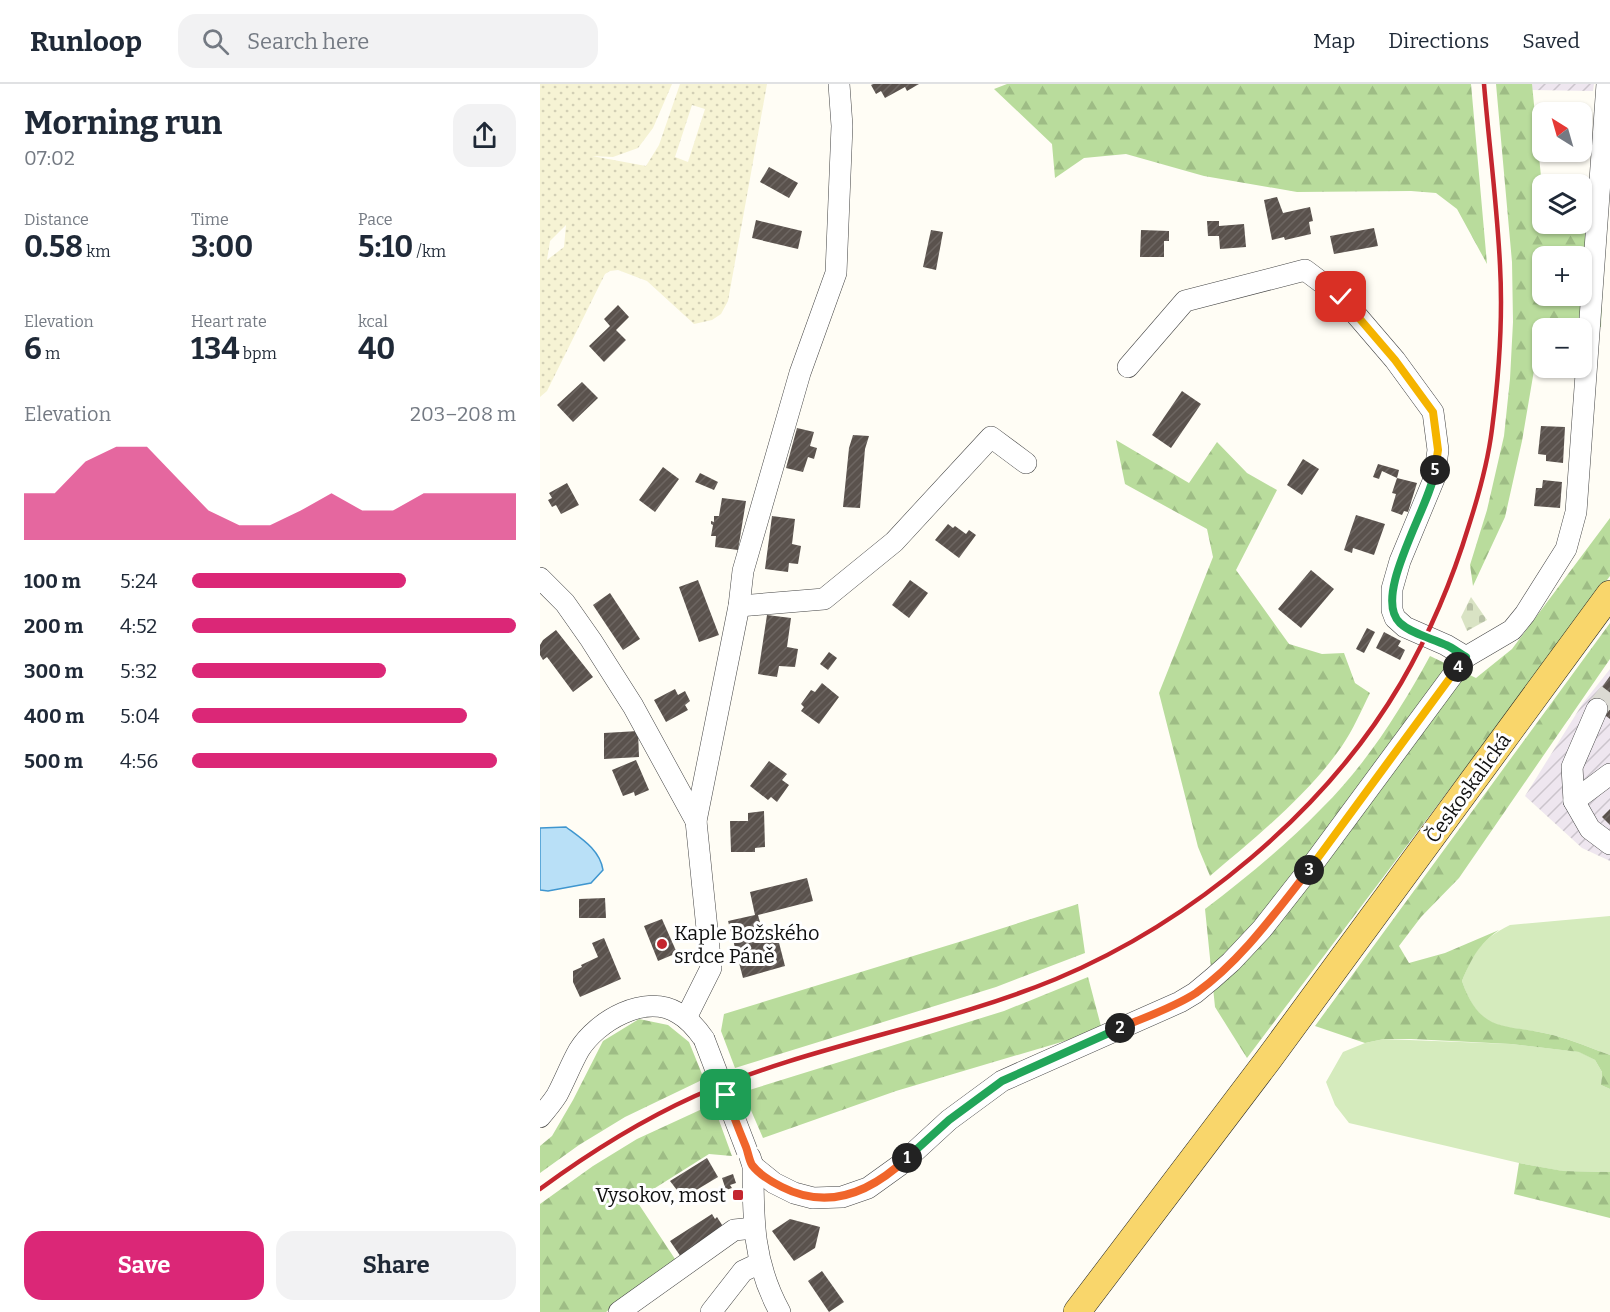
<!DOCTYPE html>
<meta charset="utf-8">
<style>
:root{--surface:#fff;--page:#f2f2f3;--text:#1f2937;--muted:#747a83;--line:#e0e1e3;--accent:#db2777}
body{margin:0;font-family:Bitter,serif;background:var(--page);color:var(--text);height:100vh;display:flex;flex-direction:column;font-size:22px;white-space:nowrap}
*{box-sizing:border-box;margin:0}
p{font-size:20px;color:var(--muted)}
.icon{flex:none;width:33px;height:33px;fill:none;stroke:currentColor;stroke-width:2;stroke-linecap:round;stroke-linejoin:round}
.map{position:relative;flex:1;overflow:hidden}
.sheet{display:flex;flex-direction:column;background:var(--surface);width:540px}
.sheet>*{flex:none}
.needle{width:39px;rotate:323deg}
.controls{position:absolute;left:992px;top:18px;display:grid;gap:12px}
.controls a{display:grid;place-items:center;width:60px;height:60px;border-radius:12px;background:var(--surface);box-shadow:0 2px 4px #0004;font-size:30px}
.pin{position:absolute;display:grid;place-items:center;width:51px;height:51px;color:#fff;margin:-26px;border-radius:12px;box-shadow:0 3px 9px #0006}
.km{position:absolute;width:30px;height:30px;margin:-15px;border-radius:50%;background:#222;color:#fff;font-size:16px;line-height:30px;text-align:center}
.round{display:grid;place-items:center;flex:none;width:63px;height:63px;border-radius:18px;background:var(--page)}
.summary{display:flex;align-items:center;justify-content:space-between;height:102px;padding:0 24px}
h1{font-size:33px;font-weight:700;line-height:45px}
.figures{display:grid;grid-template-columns:repeat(3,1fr);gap:9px;height:102px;padding:6px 24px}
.figures div{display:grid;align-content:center}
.figures b{font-size:30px;font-weight:700}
.figures small{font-size:16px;font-weight:400}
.figures p{font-size:16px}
.chart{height:168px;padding:12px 24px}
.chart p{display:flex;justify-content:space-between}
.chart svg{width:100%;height:108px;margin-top:6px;fill:var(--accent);opacity:.7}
.button{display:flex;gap:12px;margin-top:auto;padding:12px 24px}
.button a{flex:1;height:69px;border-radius:18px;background:var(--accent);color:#fff;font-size:24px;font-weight:700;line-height:69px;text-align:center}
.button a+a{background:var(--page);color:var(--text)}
ul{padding:0 24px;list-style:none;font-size:20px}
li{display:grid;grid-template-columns:96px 72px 1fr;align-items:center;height:45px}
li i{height:15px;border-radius:8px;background:var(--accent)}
header{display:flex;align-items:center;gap:36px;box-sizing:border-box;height:84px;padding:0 30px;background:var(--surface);border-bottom:2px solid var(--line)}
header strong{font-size:28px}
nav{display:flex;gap:33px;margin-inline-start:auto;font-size:21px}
.search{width:420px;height:54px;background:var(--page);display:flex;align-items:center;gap:15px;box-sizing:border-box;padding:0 21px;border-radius:18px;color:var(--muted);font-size:22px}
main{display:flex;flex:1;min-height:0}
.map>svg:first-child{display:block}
</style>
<header>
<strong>Runloop</strong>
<div class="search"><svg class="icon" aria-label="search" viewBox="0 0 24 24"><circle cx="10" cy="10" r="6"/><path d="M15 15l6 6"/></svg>Search here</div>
<nav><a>Map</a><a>Directions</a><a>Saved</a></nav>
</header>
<main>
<section class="sheet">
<div class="summary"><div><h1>Morning run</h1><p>07:02</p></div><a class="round"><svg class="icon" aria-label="share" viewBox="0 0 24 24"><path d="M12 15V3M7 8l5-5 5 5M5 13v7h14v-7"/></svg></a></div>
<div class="figures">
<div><p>Distance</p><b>0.58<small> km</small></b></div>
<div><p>Time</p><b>3:00</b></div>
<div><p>Pace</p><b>5:10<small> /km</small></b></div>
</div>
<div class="figures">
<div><p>Elevation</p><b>6<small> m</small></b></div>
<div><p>Heart rate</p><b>134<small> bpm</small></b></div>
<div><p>kcal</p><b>40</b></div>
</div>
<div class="chart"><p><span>Elevation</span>203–208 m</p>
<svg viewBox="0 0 160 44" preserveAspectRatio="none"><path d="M0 44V25L10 25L20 12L30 6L40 6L50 19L60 32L70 38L80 38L90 32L100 25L110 32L120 32L130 25L140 25L150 25L160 25V44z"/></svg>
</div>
<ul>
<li><b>100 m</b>5:24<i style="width:66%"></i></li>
<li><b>200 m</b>4:52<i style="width:100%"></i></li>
<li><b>300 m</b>5:32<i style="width:60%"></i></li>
<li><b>400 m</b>5:04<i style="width:85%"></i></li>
<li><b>500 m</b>4:56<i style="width:94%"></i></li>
</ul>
<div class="button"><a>Save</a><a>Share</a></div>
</section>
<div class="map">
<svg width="1070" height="1228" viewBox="0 0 1070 1228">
<defs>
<pattern id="industrial-furrows" width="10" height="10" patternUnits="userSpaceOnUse" patternTransform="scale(1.5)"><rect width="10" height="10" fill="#eee6ef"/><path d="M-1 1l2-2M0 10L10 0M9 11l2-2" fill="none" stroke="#cbc4cc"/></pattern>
<pattern id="farmland-dots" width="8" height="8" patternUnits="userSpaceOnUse" patternTransform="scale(1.5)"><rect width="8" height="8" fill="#f6f3d4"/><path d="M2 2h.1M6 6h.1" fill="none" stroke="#d2cfb5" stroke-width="1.8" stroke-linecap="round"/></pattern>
<pattern id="forest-firs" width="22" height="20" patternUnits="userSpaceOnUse" patternTransform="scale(1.5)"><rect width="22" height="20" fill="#b9dc9c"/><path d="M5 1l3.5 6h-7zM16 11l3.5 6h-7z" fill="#9ebc85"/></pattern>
<pattern id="cemetery-stones" width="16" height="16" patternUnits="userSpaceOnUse" patternTransform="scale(1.5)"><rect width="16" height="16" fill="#d9e3c4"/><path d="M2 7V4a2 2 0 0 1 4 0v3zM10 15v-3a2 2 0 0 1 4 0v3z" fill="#b9c2a7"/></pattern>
<pattern id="building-hatch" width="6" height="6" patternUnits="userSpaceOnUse" patternTransform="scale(1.5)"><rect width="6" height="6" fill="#5a524d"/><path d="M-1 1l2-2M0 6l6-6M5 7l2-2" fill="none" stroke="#6d6662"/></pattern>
</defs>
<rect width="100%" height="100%" fill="#fffdf5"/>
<!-- industrial -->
<g fill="url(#industrial-furrows)">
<polygon points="992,0 1054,0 1053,7 992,6"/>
<polygon points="1070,585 1070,777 1042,764 985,712 1043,619"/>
</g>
<!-- farmland -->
<path fill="url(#farmland-dots)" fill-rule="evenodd" d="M0 0H132L113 44 98 64 73 73 52 72 106 82 119 61 140 0H227L188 217 181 230 172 236 154 240 107 197 78 186 70 187 65 190 7 307 0 313ZM152 21 165 25 148 78 135 73ZM26 141 24 163 7 176 10 157Z"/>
<!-- grass -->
<g fill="#d5ebbd">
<path d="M1070 832V971C1051 964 1032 956 1013 951 966 939 941 953 922 897 934 868 940 856 970 841Z"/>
<polygon points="844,955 971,960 1040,968 1055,976 1062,988 1061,1001 1070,1005 1070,1088 1022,1087 979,1079 809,1039 795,1021 786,998 803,968 825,959"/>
</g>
<!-- forest -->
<g fill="url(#forest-firs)" fill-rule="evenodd">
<polygon points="467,0 931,0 947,180 917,125 896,109 871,107 757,108 664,92 586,70 544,74 515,94 512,60 454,5"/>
<path d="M956 0H992L1002 103V140H1041V130L1065 136 1061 243 1001 245 982 357 965 433 933 502 930 481 947 426 964 352 970 295 973 238 972 178ZM1002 172H1041V212H1002Z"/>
<path d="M576 356 649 399 677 358 707 389 737 406 696 486 749 560 782 570 804 569 815 599 830 609C821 627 813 646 802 662 768 711 715 754 670 792L658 763 619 609 673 473 667 445 585 400Z"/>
<path d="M1070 434V492L707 974 675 923 665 825C706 794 746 761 782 724 826 681 861 625 890 572L936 594 972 565Z"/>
<path d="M1070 539V575L919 794 881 833 859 862 869 879 905 869 959 846C938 861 932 874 922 897 941 952 967 939 1013 951 1032 956 1051 964 1070 971V1005L1061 1001 1062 988 1055 976 1039 968 971 960 871 955H844L825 959 775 942Z"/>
<polygon points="538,820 545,869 456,903 195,984 181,947 184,930 419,858"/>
<polygon points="548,893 562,946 356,1007 223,1054 203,1008 464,927"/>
<polygon points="99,935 128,941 149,958 164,995 85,1033 39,1061 0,1089 0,1062 12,1052 33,1016 63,957"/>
<polygon points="173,1020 192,1072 169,1070 96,1116 137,1178 66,1228 0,1228 0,1120 53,1082 97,1055"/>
<polygon points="979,1079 1023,1087 1070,1088 1070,1134 974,1110"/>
</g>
<!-- cemetery -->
<polygon fill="url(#cemetery-stones)" points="931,513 947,536 927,547 921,533"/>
<!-- water -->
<path fill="#b9e0f7" stroke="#3f96cf" stroke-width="1.5" d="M26 743C42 755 60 766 63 786L51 799 8 807 0 806V744Z"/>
<!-- building -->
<g fill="url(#building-hatch)">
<polygon points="333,0 379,0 367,7 365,3 345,14 341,7 336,10 331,1"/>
<polygon points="1041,44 1047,44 1044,72 1016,70 1017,68 1041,68"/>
<polygon points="229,83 258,99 249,114 220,98"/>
<polygon points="737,113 743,129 770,123 773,137 769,138 771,150 745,156 744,153 732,156 724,116"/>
<polygon points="216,136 262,147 258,165 212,154"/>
<polygon points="667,137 679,137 679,142 704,140 706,163 680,165 679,152 668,152"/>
<polygon points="834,144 838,162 794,170 790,152"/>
<polygon points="391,146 403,148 396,186 383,183"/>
<polygon points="601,146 629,147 629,157 624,157 624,173 600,173"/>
<polygon points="78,221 89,233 76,246 86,256 64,278 49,262 70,242 64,235"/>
<polygon points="42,298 58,314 33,338 17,321"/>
<polygon points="642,307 661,320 631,364 612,351"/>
<polygon points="1001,342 1025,343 1023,379 1006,377 1006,371 998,370"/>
<polygon points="257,344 274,348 270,362 277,364 274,375 268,373 263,388 246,384"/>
<polygon points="313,351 329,352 325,365 320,424 303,423 309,364"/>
<polygon points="763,375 779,385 762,411 747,401"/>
<polygon points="838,380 859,386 857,394 877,399 868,428 864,427 862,431 851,427 856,410 852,409 857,394 842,387 839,395 833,393"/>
<polygon points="123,383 139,395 115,428 99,416"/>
<polygon points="160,389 178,398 174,406 155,398"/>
<polygon points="1003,396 1022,398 1020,424 994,422 996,404 1002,404"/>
<polygon points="27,399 39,421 21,430 16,421 12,423 8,416 12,414 9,409"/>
<polygon points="182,414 206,417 198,466 175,463 176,452 171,452 173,441 171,440 171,437 174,438 174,432 179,432"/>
<polygon points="816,431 845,440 834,471 813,464 812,469 804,466"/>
<polygon points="232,432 255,435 252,460 261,462 258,480 249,479 248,488 225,485"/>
<polygon points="408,440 413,444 415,442 426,450 429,446 436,451 419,474 395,456"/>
<polygon points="771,486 794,505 761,544 738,525"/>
<polygon points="158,496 179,551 159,558 139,503"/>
<polygon points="370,496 388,509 369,534 352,521"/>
<polygon points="70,509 100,555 83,566 53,521"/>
<polygon points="227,531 251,534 247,563 258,565 255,583 239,582 237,593 218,590"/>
<polygon points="827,544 835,548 824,569 816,565"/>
<polygon points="16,546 53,593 33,608 7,573 3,576 0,571 0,561 3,556"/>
<polygon points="844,548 861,557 858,562 865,566 860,576 836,564"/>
<polygon points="289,568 297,574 288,586 280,580"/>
<polygon points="1070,592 1070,635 1050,620"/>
<polygon points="282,599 299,613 279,640 261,627 264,623 261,620 271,606 275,608"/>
<polygon points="135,605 138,611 145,607 150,617 145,621 148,626 126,638 114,616"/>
<polygon points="98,647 99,673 64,675 64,649"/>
<polygon points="96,676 109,706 95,712 94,708 83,712 72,686"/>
<polygon points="229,677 247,690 242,696 249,701 237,718 231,713 228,716 210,702"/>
<polygon points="1070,725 1070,741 1062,733"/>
<polygon points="224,727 225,763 215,764 215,768 191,768 190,737 208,737 208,729"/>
<polygon points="267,794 273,817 218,831 224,853 237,851 245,882 203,894 188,837 215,831 210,808"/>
<polygon points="65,814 66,834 39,834 39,815"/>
<polygon points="122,835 137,869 118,877 104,842"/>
<polygon points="64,854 81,895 40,913 33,898 33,887 42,883 41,881 58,873 52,859"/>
<polygon points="167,1074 178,1093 143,1114 130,1097"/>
<polygon points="193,1090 196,1099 190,1101 192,1104 186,1106 182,1094"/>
<polygon points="172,1130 175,1135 177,1133 184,1144 141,1173 130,1157"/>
<polygon points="250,1135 280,1143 275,1164 254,1177 232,1147"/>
<polygon points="282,1187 304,1218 289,1228 268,1197"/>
</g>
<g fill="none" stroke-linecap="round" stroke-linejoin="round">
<!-- minor-tunnel -->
<polyline stroke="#dbdad3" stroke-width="21" stroke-dasharray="21 10" stroke-linecap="butt" points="1057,625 1070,608"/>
<!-- minor casing -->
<g stroke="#444" stroke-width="22">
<g id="minor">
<polyline points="588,283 645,217 765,186 801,213 855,276 893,328 898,366 894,395 860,477 852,505 852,526 855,534 865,543 906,561 926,573"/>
<polyline points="0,494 25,519 51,556 93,622 156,737"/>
<polyline points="199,522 284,515 354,458 451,353 486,379"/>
<polyline points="1057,625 1032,683 1034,717 1050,745 1070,760"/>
<polyline points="1034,717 1070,690"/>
<polyline points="146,934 171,884 156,737 199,522 203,487 260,289 296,189 302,42 299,0"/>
<path d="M0 1033C6 1026 12 1019 17 1011 25 996 31 980 39 966 57 937 105 909 138 929 149 935 157 945 164 955"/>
<path d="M210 1073 213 1082C213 1136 213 1179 240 1228"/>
<polyline points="213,1082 234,1099 254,1109 273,1114 302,1113 328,1104 360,1081 409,1036 462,997 640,918 655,909 673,894 691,878 722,845 773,780 926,573 972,546 985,530 1026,465 1036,428 1067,0"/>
<polyline points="79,1228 194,1146 214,1144"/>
<polyline points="171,1228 203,1187 220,1179"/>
</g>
</g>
<!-- major casing -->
<g stroke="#222" stroke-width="28">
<polyline id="major" points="537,1228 728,976 1070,510"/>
</g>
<!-- minor -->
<use href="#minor" stroke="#fff" stroke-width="21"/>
<!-- major -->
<use href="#major" stroke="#f9d66b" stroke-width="27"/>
<!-- rail -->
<path stroke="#c4262e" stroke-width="4.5" d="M0 1105C49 1069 100 1037 155 1012 270 961 400 943 516 895 652 838 786 727 861 599 890 549 912 497 929 441 939 410 948 377 952 345 959 291 963 235 960 181 957 120 949 60 944 0"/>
<!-- minor-bridge casing -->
<g stroke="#444" stroke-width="22" stroke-linecap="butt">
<polyline id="minor-bridge" points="164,955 207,1067"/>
</g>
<!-- minor-bridge -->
<use href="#minor-bridge" stroke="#fff" stroke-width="21"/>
</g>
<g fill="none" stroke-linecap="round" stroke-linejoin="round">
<!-- split-1 casing -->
<g stroke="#fff" stroke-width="12">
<path id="split-1" d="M186 1011C192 1028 199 1046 206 1063 208 1068 209 1076 212 1081 218 1089 232 1098 242 1103 289 1127 331 1108 367 1074"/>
</g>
<!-- split-2 casing -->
<g stroke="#fff" stroke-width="12">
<polyline id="split-2" points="367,1074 409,1036 462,997 580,944"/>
</g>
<!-- split-3 casing -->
<g stroke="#fff" stroke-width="12">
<path id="split-3" d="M580 944C605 933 633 924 656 909 701 877 735 829 769 786"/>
</g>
<!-- split-4 casing -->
<g stroke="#fff" stroke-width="12">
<polyline id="split-4" points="769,786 918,583"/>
</g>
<!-- split-5 casing -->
<g stroke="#fff" stroke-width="12">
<path id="split-5" d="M895 386C891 421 831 512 860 539 872 550 891 554 906 561 913 564 919 569 926 573L918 583"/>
</g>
<!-- split-6 casing -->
<g stroke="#fff" stroke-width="12">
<polyline id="split-6" points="801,213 855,276 893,328 898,366 895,386"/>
</g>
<!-- split-1 -->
<use href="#split-1" stroke="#f0652b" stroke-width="8"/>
<!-- split-2 -->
<use href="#split-2" stroke="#22a559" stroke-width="8"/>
<!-- split-3 -->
<use href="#split-3" stroke="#f0652b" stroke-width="8"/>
<!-- split-4 -->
<use href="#split-4" stroke="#f5b400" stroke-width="8"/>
<!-- split-5 -->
<use href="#split-5" stroke="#22a559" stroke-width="8"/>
<!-- split-6 -->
<use href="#split-6" stroke="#f5b400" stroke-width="8"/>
</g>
<!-- markers -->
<g fill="#c4262e" stroke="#fff" stroke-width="2">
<circle cx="122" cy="860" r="6"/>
<rect x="192" y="1105" width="12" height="12" rx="3"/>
</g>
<g text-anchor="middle" stroke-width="6" stroke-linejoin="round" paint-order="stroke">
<!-- street labels -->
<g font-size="20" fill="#111" stroke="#fff">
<text transform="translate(928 704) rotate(-54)" y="7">Českoskalická</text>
</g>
<!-- poi labels -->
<g font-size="20" fill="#111" stroke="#fff" text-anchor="start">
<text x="134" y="856">Kaple Božského<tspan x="134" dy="23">srdce Páně</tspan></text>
<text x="186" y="1118" text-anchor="end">Vysokov, most</text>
</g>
</g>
</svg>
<div class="controls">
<a><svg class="needle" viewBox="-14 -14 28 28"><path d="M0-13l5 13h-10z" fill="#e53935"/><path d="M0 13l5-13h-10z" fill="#747a83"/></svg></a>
<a><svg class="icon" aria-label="layers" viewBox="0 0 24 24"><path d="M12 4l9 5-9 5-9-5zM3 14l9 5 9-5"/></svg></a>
<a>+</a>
<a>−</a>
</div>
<div class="pin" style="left:186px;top:1011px;background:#1e9e55"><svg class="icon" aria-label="arrive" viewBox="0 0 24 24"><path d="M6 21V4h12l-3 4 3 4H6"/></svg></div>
<div class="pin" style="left:801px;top:213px;background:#d93025"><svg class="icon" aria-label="check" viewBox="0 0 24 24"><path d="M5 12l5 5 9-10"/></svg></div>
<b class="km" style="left:367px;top:1074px">1</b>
<b class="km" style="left:580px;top:944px">2</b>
<b class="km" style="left:769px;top:786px">3</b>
<b class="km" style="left:918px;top:583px">4</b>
<b class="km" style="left:895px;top:386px">5</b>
</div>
</main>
